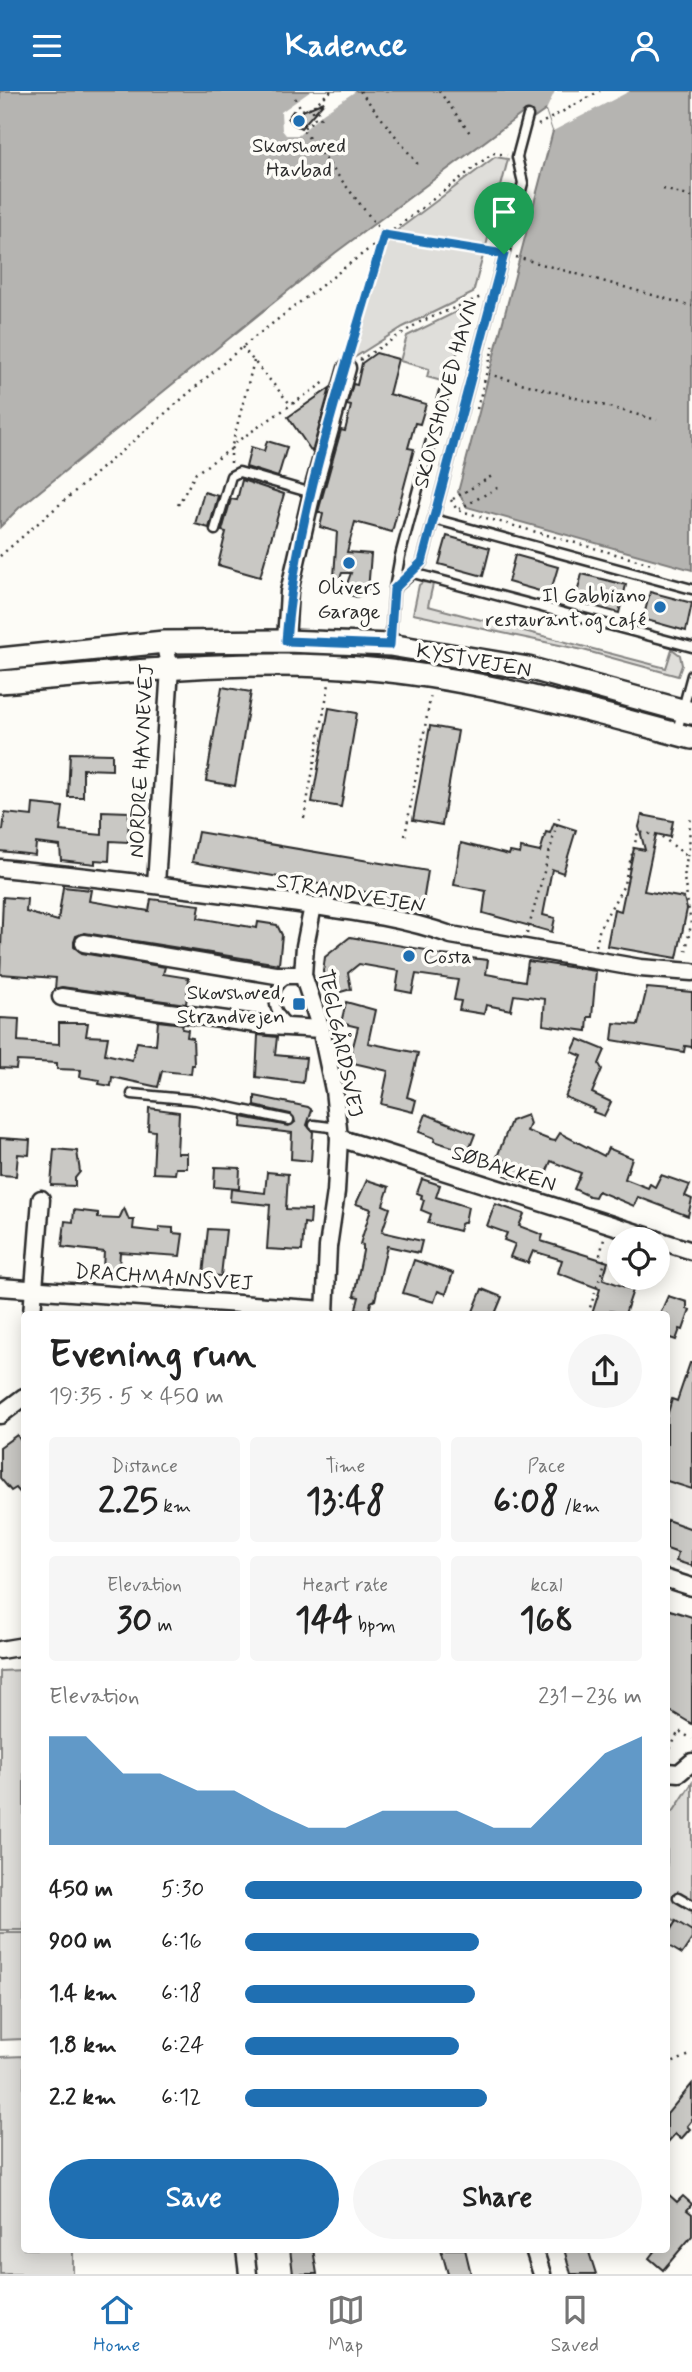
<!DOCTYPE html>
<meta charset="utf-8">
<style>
:root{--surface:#fff;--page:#f6f6f6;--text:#222;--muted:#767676;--line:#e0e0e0;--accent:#1f6fb2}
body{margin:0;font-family:Mynerve,sans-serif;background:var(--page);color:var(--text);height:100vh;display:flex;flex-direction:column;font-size:26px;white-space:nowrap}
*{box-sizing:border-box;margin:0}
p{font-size:23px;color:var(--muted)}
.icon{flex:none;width:38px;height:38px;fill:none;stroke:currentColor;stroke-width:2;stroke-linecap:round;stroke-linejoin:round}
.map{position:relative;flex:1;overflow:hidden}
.panel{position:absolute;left:21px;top:1220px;width:649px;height:942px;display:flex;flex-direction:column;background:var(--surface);border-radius:7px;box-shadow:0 4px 18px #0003}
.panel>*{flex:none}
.fabs{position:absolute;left:607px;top:1136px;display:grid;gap:14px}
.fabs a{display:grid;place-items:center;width:63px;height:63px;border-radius:50%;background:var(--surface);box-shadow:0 4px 18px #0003;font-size:35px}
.pin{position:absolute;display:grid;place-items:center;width:60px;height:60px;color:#fff;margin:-72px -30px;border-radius:50% 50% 50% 0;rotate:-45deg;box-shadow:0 0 7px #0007}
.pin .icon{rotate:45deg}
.round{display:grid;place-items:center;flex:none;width:74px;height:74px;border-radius:37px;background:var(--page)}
.overview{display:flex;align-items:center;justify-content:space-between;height:119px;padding:0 28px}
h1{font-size:38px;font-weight:800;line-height:52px}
.stats{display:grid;grid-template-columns:repeat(3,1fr);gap:10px;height:119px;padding:7px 28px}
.stats div{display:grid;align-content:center;border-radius:7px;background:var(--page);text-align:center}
.stats b{font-size:35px;font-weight:800}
.stats small{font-size:19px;font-weight:400}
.stats p{font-size:19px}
.chart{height:196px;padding:14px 28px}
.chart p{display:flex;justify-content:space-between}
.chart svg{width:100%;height:126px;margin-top:7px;fill:var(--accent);opacity:.7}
.primary-button{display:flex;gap:14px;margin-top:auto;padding:14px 28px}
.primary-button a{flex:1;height:80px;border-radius:42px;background:var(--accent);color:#fff;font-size:28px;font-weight:800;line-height:80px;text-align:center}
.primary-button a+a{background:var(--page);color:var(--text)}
ul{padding:0 28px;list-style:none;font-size:23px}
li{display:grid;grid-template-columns:112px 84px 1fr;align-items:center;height:52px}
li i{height:18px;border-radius:9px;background:var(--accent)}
header{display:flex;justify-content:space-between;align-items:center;height:91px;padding:0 28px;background:var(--accent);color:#fff;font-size:32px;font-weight:800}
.menu{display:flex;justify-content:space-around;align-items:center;height:98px;border-top:2px solid var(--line);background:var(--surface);font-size:19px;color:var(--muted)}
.menu a{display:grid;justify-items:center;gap:4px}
.menu .active{color:var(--accent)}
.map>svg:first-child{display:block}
</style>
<header><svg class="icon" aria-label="menu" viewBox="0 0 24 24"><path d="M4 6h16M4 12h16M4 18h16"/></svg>Kadence<svg class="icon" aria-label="person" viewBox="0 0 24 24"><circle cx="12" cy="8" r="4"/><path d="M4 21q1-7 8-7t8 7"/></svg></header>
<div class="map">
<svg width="692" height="2183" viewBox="0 0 692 2183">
<rect width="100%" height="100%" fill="#fdfcf7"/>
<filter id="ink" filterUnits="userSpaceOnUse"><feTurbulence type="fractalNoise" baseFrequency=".0143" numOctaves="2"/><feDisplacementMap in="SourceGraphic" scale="14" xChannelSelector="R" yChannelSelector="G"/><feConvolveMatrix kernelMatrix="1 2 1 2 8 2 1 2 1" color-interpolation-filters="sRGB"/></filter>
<g filter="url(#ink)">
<!-- built -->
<polygon fill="#edece8" points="667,1320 692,1328 692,1482 667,1473"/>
<!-- green -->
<g fill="#dfdeda" stroke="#858482" stroke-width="2">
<polygon points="495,66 508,68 486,155 395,141"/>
<polygon points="389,147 484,161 473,202 403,236 352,268 385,150"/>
<polygon points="466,216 468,221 449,292 427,286 429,278 400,270 407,245"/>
<polygon points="423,491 433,493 428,515 666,577 672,558 680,564 682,574 678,585 583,559 413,523 419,494"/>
<polygon points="24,1579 24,1839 0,1839 0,1580"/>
<polygon points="692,1692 692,1841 667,1825 667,1718 673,1721"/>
<polygon points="0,1842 24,1842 24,1948 0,1949"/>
<polygon points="24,1965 24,2158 73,2158 73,2183 0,2183 0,1966"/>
</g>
<!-- water -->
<polygon fill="#b5b4b1" stroke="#7e7d7b" stroke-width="2" points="0,0 692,0 692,479 467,416 458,401 553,40 546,19 533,28 523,22 335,162 19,417 0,436"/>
<!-- pier -->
<g fill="#fdfcf7">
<polygon points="311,0 356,0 323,22 299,44 286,44 282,39 281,21"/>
<polygon points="555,0 630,0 553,40 546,19"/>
</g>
<!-- building -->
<g fill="#c9c8c4" stroke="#2b2b2b" stroke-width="2">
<polygon points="324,11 301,37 293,33 288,27 293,20 298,22"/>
<polygon points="376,262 398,268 389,303 426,313 420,333 415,332 408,357 414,358 392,441 355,431 347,461 371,463 368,500 357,506 350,504 345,498 351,482 342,482 340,487 334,486 337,441 320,436 323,423 318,421 341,339 345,340 351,315 347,314 353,293 357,294 362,272"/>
<polygon points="330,297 312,361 288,326"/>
<polygon points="267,350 287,356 278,386 246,376 251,356 264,360"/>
<polygon points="242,389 284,403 260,486 218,474 226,441 222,440 231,408 237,409"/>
<polygon points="204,401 218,405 209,437 195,433"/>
<polygon points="447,445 490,457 483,485 439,473"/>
<polygon points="515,464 558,476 550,503 508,491"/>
<polygon points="582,483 626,494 619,522 575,510"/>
<polygon points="650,501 692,512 686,540 643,528"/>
<polygon points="222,596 251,601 235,695 206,690"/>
<polygon points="329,617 357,622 341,716 312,711"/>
<polygon points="430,635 458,640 442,734 413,729"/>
<polygon points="70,662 112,663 112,679 83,678 83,706 68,706"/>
<polygon points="33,713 63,716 60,740 102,744 102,720 129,721 128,751 110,750 109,770 95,769 95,773 61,769 60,755 36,752 35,764 0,760 0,739 3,739 5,722 32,725"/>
<polygon points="642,724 673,730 670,746 656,743 644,800 684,807 687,818 677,867 607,855 614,818 621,820 634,757 645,759 639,736"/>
<polygon points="554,732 576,739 563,782 552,778 543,824 555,827 552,841 483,822 486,800 454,794 461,752 509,764 510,761 520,763 521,757 540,761 546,741 550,742"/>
<polygon points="198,741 428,780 423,811 192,771"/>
<polygon points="63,796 91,799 89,810 149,820 151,808 200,814 198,827 257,837 258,831 277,834 282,844 279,873 85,842 76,845 74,851 74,856 82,862 165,876 163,883 189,887 186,913 62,896 55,898 56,887 0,883 3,806 27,808 26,821 58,830"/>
<polygon points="350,846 432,860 432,863 488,869 486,883 525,890 528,870 596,880 592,926 588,926 587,940 543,934 545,908 514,904 511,919 486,914 484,923 459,919 461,910 454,909 458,889 416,883 412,902 396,899 399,880 359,873 348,882 351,898 330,904 323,881 325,866"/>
<polygon points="647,897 692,901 692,956 685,955 684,961 612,949 614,932 638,934"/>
<polygon points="346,911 375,919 368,952 418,962 407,1006 416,1009 413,1021 381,1013 388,980 349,971 358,936 341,932"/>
<polygon points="0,927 19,928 18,950 59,953 59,932 88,932 86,945 108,946 105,963 132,969 137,951 156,954 158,930 183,933 182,938 188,939 187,946 193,947 194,974 192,974 191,983 162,980 158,996 112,986 111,995 99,993 100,989 80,986 81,979 57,978 57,972 17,970 16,978 0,977"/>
<polygon points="258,944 277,946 275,964 306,967 303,992 256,986"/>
<polygon points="578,948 605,959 599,973 602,978 592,1002 611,1011 604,1025 593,1021 594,1018 565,1006 582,965 572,961"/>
<polygon points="255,1005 308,1016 312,1019 307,1034 313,1041 311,1070 291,1068 292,1042 241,1036 242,1026 288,1035 295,1031 291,1023 255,1015"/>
<polygon points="149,1017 179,1021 177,1062 187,1062 187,1077 176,1077 175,1083 153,1082 155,1040 148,1039"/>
<polygon points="426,1023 475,1043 468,1061 434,1050 435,1047 419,1041"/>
<polygon points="527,1024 530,1033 527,1040 550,1049 555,1050 560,1042 604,1065 608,1057 632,1067 625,1088 648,1097 650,1093 655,1096 661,1084 690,1094 685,1105 692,1108 688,1125 638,1106 634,1115 598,1100 595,1106 589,1105 574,1098 581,1082 551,1070 540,1097 505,1084 510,1071 497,1066 511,1030"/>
<polygon points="0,1047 30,1049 29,1064 18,1063 16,1085 0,1084"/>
<polygon points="54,1058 77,1060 80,1081 75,1087 75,1095 51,1094"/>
<polygon points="215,1076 240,1077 239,1098 214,1096"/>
<polygon points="267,1081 288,1083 286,1118 311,1119 310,1133 304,1132 302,1160 267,1158 270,1114 230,1110 231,1098 265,1102"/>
<polygon points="422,1088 440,1094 436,1106 468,1116 465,1131 461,1133 459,1140 428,1132 431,1123 421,1119 424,1109 421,1108 422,1104 417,1102"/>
<polygon points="367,1089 389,1096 383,1114 390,1117 382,1141 422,1150 419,1162 387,1155 375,1209 371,1211 369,1221 356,1218 359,1206 354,1205 363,1160 363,1154 360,1153 371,1118 356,1113"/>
<polygon points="495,1113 524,1123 519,1135 543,1144 541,1150 608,1171 603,1188 633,1199 625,1223 610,1220 609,1223 592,1223 600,1198 558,1182 562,1169 533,1160 528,1172 510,1166 515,1153 504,1149 507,1142 487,1135"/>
<polygon points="124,1117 129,1129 134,1129 133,1138 159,1141 159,1136 173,1137 173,1142 183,1143 180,1165 120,1161 119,1178 103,1177 104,1161 62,1156 65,1130 73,1131 74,1119 98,1122 98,1127 119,1128"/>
<polygon points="208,1138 226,1139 221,1185 203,1184"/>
<polygon points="414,1169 453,1182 446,1203 438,1200 434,1211 403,1202"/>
<polygon points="482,1198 502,1206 495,1223 472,1223"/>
<polygon points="668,1205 687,1211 687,1218 690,1219 683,1239 680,1238 676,1249 667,1246 667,1223 660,1223"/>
<polygon points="690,1272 692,1272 692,1398 667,1390 667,1325 672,1308 677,1310"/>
<polygon points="17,1344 24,1355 24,1406 16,1397 11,1400 0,1387 0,1356"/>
<polygon points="667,1429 692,1438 692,1475 676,1470 678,1462 667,1458"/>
<polygon points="667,1518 692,1526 692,1633 667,1618"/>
<polygon points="676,1830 692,1840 692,1848 682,1863 667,1854 667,1845"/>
<polygon points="692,1993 692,2029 687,2035 690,2038 681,2048 675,2043 667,2052 667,2023"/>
<polygon points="667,2102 677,2111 683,2105 692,2113 687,2119 692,2123 692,2145 663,2179 649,2167 656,2158 667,2158"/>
<polygon points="290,2158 313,2158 317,2183 293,2183"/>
<polygon points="441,2158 465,2158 471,2183 448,2183"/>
<polygon points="564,2158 588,2158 596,2183 571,2183"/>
</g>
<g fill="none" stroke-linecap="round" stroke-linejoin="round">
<!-- service casing -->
<g stroke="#2b2b2b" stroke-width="13">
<g id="service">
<polyline points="434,428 692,498"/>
<polyline points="215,439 231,385 239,381 312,402"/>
<polyline points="413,482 422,471 523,92 517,66 528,25"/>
<polyline points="394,498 400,465 444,301"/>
<polyline points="390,553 394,498 413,482 692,556"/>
<polyline points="677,640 692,584"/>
<path d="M287 887C268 900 272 920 288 933"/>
<polyline points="132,1003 196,1009 289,1029"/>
<polyline points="314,1034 338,1037"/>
<polyline points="678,1806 692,1814"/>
</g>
</g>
<!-- minor casing -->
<g stroke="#2b2b2b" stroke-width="21">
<g id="minor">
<polyline points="286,550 289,501 312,402 347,277"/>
<path d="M0 777C95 786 190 798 285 811 340 819 399 825 451 844L640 877 692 881"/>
<polyline points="156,793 170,577 164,551"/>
<polyline points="313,815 305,855 303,884 321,938 334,999 339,1047 336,1101 328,1156 325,1223"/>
<polyline points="84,852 276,884 303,884"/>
<polyline points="61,906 270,935 321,938"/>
<polyline points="339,1047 656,1148"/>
<polyline points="658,1149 692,1160"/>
<polyline points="0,1196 325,1219"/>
<polyline points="32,1223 41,1108"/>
<polyline points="0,1324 24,1306"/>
<polyline points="667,1488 692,1496"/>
<polyline points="0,1559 24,1555"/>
<polyline points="667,1681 679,1682 692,1671"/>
<polyline points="245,2158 248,2183"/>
<polyline points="534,2158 542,2183"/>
</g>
</g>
<!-- secondary casing -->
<g stroke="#2b2b2b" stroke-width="26">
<g id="secondary">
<polyline points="0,568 164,551 286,550 390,554 528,577 692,622"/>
<path d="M0 591C127 581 254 566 381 579 487 590 590 620 692 647"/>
</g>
</g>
<!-- path -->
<g stroke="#2b2b2b" stroke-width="2.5" stroke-dasharray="2 5" stroke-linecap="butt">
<polyline points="331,0 312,16 315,28 302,38 384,144 493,162"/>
<polyline points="360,0 420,76"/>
<polyline points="439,0 470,42"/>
<polyline points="295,7 302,19 312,16"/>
<polyline points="315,13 322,31"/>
<polyline points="538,34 600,0"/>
<polyline points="663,98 692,106"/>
<polyline points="523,142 528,128"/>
<polyline points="516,166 692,215"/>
<polyline points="242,256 291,314"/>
<polyline points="351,262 384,144"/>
<polyline points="360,269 420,231 481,206"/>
<polyline points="488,283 657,329"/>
<polyline points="477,318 494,253"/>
<polyline points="231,372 231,358 236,351 325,291"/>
<polyline points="453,408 492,385"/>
<polyline points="451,409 457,419 655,474"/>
<polyline points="178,414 196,382 231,358 254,270"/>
<polyline points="459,418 499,396"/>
<polyline points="0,465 242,256 493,62 507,64"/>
<polyline points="304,727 329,593"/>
<polyline points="405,745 431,603"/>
<path d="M687 765C692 751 687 738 692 724"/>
<polyline points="527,843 559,726"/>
<polyline points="596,855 600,836 623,796 638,741 661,745 687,765 684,787 691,833 685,865"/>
<polyline points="588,1223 605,1171 600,1164 604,1148"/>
<polyline points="667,1664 679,1640 692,1648"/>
<polyline points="667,1974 692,1963"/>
</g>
<!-- service -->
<use href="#service" stroke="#fdfcf7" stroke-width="8"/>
<!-- minor -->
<use href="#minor" stroke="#fdfcf7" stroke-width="16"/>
<!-- secondary -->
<use href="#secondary" stroke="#fdfcf7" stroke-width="21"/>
</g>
</g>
<g fill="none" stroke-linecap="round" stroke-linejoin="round" filter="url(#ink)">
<!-- route casing -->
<g stroke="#fff" stroke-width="14">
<path id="route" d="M384 144 504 163 422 471 394 498 390 554 286 550C297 412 347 277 384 144Z"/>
</g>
<!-- route -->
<use href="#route" stroke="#1f6fb2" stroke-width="9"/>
</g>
<!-- markers -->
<g fill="#1f6fb2" stroke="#fdfcf7" stroke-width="2.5">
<circle cx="299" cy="30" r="7"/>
<circle cx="349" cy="472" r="7"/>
<circle cx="660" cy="516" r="7"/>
<circle cx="409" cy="865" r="7"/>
<rect x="292" y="906" width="14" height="14" rx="3.5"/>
</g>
<g text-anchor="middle" stroke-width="7" stroke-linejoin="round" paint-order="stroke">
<!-- poi labels -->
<g font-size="21" fill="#2b2b2b" stroke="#fdfcf7">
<text x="299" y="61">Skovshoved<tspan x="299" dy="24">Havbad</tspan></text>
<text x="349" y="503">Olivers<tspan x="349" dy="24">Garage</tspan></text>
<text x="646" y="511" text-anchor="end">Il Gabbiano<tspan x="646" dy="24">restaurant og café</tspan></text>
<text x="423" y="872" text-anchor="start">Costa</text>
<text x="285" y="908" text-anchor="end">Skovshoved,<tspan x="285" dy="24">Strandvejen</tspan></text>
</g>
<!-- street labels -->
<g font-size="21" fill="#2b2b2b" stroke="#fdfcf7">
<text transform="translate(445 303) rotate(-75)" y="7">SKOVSHOVED HAVN</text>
<text transform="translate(474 569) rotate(10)" y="7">KYSTVEJEN</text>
<text transform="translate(141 670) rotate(-87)" y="7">NORDRE HAVNEVEJ</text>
<text transform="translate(351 802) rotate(10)" y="7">STRANDVEJEN</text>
<text transform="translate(341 952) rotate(78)" y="7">TEGLGÅRDSVEJ</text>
<text transform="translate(504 1077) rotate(18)" y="7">SØBAKKEN</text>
<text transform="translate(164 1186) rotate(4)" y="7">DRACHMANNSVEJ</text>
</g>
</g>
</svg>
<div class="fabs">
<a><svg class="icon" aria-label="locate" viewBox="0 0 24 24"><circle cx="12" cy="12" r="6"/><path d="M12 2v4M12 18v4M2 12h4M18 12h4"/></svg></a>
</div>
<div class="pin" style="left:504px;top:163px;background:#1e9e55"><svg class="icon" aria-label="arrive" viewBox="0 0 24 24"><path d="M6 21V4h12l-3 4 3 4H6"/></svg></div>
<section class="panel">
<div class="overview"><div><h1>Evening run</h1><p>19:35 · 5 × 450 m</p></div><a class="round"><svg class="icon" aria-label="share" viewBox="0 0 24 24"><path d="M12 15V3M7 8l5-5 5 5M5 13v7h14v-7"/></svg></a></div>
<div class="stats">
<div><p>Distance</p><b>2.25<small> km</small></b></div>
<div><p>Time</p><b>13:48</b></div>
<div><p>Pace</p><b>6:08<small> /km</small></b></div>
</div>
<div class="stats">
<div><p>Elevation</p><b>30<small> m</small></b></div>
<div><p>Heart rate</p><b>144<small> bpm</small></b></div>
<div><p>kcal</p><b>168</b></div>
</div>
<div class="chart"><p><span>Elevation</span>231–236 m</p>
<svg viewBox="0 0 160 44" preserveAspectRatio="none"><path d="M0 44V6L10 6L20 19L30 19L40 25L50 25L60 32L70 38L80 38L90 32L100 32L110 32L120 38L130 38L140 25L150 12L160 6V44z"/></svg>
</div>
<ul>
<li><b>450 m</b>5:30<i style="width:100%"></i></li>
<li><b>900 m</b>6:16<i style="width:59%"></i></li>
<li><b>1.4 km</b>6:18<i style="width:58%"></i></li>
<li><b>1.8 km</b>6:24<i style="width:54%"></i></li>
<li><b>2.2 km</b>6:12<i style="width:61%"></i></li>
</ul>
<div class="primary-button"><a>Save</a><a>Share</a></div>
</section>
</div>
<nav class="menu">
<a class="active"><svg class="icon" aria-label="home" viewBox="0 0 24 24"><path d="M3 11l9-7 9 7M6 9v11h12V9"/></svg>Home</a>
<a><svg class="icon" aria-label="map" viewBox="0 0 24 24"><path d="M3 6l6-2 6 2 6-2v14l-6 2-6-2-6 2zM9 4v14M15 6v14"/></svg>Map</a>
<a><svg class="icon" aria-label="saved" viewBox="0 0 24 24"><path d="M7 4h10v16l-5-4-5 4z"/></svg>Saved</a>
</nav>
